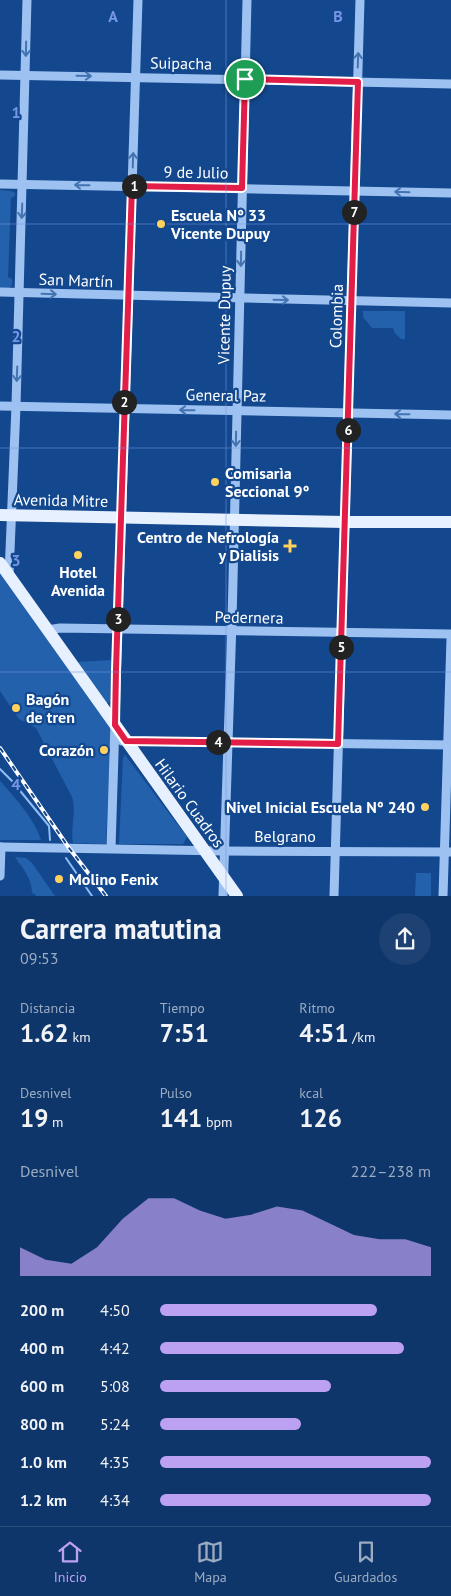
<!DOCTYPE html>
<html lang="es">
<meta charset="utf-8">
<style>
:root{--surface:#0e366a;--page:#1c4172;--text:#f1f3f6;--muted:#9babc1;--line:#2e507e;--accent:#bca0f2}
body{margin:0;font-family:"PT Sans",sans-serif;background:var(--page);color:var(--text);height:100vh;display:flex;flex-direction:column;font-size:19px;white-space:nowrap}
*{box-sizing:border-box;margin:0}
p{font-size:16px;color:var(--muted)}
.icon{flex:none;width:28px;height:28px;fill:none;stroke:currentColor;stroke-width:2;stroke-linecap:round;stroke-linejoin:round}
.map{position:relative;height:896px;overflow:hidden}
.side{display:flex;flex-direction:column;background:var(--surface);flex:1}
.side>*{flex:none}
.pin{position:absolute;display:grid;place-items:center;width:42px;height:42px;color:#fff;margin:-21px;border:2px solid #fff;border-radius:50%;box-shadow:0 1px 5px #0007}
.km{position:absolute;width:25px;height:25px;margin:-12px;border-radius:50%;background:#222;color:#fff;font-size:14px;line-height:25px;text-align:center}
.round{display:grid;place-items:center;flex:none;width:52px;height:52px;border-radius:26px;background:var(--page)}
.head{display:flex;align-items:center;justify-content:space-between;height:85px;padding:0 20px}
h1{font-size:28px;font-weight:600;line-height:38px}
.figures{display:grid;grid-template-columns:repeat(3,1fr);gap:8px;height:85px;padding:5px 20px}
.figures div{display:grid;align-content:center}
.figures b{font-size:25px;font-weight:600}
.figures small{font-size:14px;font-weight:400}
.figures p{font-size:14px}
.chart{height:140px;padding:10px 20px}
.chart p{display:flex;justify-content:space-between}
.chart svg{width:100%;height:90px;margin-top:5px;fill:var(--accent);opacity:.7}
ul{padding:0 20px;list-style:none;font-size:16px}
li{display:grid;grid-template-columns:80px 60px 1fr;align-items:center;height:38px}
li i{height:12px;border-radius:6px;background:var(--accent)}
.menu{display:flex;justify-content:space-around;align-items:center;height:70px;border-top:1px solid var(--line);background:var(--surface);font-size:14px;color:var(--muted)}
.menu a{display:grid;justify-items:center;gap:2px}
.menu .on{color:var(--accent)}
.map>svg:first-child{display:block}
</style>
<div class="map">
<svg width="451" height="896" viewBox="0 0 451 896">
<rect width="100%" height="100%" fill="#13488e"/>
<!-- green -->
<g fill="#2461ad">
<polygon points="0,190 11,191 15,193 15,196 11,198 8,277 12,279 12,285 8,289 0,289"/>
<polygon points="363,311 405,311 405,339 401,339 394,332 393,328 372,328 363,317"/>
<path d="M0 572 111 724 106 844 73 843C70 827 77 812 72 797L36 728 19 719 0 691Z"/>
<polygon points="111,660 110,702 105,704 77,662"/>
<polygon points="125,755 187,837 183,844 119,844 123,758"/>
<path d="M0 781C15 798 34 818 41 840H0Z"/>
<path d="M15 857 26 858 32 863 55 896H36L35 894 32 893C32 878 23 869 15 857Z"/>
<polygon points="416,873 431,873 431,896 415,896"/>
</g>
<g fill="none" stroke-linecap="round" stroke-linejoin="round">
<!-- stream -->
<g stroke="#8ebdf5" stroke-width="2">
<polyline points="0,769 12,781 49,826 50,840"/>
<polyline points="66,858 92,896"/>
</g>
<!-- minor -->
<g stroke="#9dc2f1" stroke-width="9">
<polyline points="0,75 451,84"/>
<polyline points="0,184 451,193"/>
<polyline points="0,292 451,303"/>
<polyline points="0,406 451,415"/>
<polyline points="9,575 16,406 27,0"/>
<polyline points="47,630 60,628 451,634"/>
<polyline points="122,741 451,745"/>
<polyline points="0,847 224,851 451,852"/>
<polyline points="111,848 138,0"/>
<polyline points="0,876 1,847"/>
<polyline points="223,896 232,621 247,0"/>
<polyline points="334,896 360,0"/>
<polyline points="443,896 451,639"/>
</g>
<!-- major -->
<g stroke="#e7f0ff" stroke-width="12">
<polyline points="0,515 345,522 451,522"/>
<polyline points="0,563 237,896"/>
</g>
<!-- rail casing -->
<g stroke="#fff" stroke-width="4">
<polyline id="rail" points="0,748 69,848 106,896"/>
</g>
<!-- rail -->
<use href="#rail" stroke="#13488e" stroke-width="2" stroke-dasharray="5.5" stroke-linecap="butt"/>
</g>
<!-- one-way arrows -->
<defs><path id="oneway-shaft" d="M-6 0H5M1.5-3L5.5 0L1.5 3" fill="none" stroke-width="1.6" stroke-linecap="round" stroke-linejoin="round" transform="scale(1.25)"/></defs>
<g stroke="#4373b1">
<use href="#oneway-shaft" transform="translate(26 49) rotate(91)"/>
<use href="#oneway-shaft" transform="translate(358 60) rotate(-88)"/>
<use href="#oneway-shaft" transform="translate(84 76) rotate(1)"/>
<use href="#oneway-shaft" transform="translate(133 160) rotate(-88)"/>
<use href="#oneway-shaft" transform="translate(82 185) rotate(-179)"/>
<use href="#oneway-shaft" transform="translate(402 192) rotate(-178)"/>
<use href="#oneway-shaft" transform="translate(22 211) rotate(92)"/>
<use href="#oneway-shaft" transform="translate(241 259) rotate(91)"/>
<use href="#oneway-shaft" transform="translate(49 294) rotate(2)"/>
<use href="#oneway-shaft" transform="translate(281 300) rotate(1)"/>
<use href="#oneway-shaft" transform="translate(17 374) rotate(92)"/>
<use href="#oneway-shaft" transform="translate(187 410) rotate(-179)"/>
<use href="#oneway-shaft" transform="translate(402 414) rotate(-179)"/>
<use href="#oneway-shaft" transform="translate(236 439) rotate(91)"/>
</g>
<g fill="none" stroke-linecap="round" stroke-linejoin="round">
<!-- route casing -->
<g stroke="#fff" stroke-width="10">
<polygon id="route" points="245,79 358,82 338,744 126,741 115,725 116,669 132,186 242,188"/>
</g>
<!-- route -->
<use href="#route" stroke="#e11d48" stroke-width="6"/>
</g>
<!-- grid -->
<path fill="none" stroke="#7795e8" stroke-width="1" stroke-opacity="0.55" d="M226 0V896M0 224H451M0 448H451M0 672H451"/>
<!-- markers -->
<g fill="#ffd15d" stroke="#13488e" stroke-width="2">
<circle cx="161" cy="224" r="5"/>
<circle cx="215" cy="482" r="5"/>
<path d="M287.5 538.5h5v5h5v5h-5v5h-5v-5h-5v-5h5z"/>
<circle cx="78" cy="555" r="5"/>
<circle cx="16" cy="708" r="5"/>
<circle cx="104" cy="750" r="5"/>
<circle cx="425" cy="807" r="5"/>
<circle cx="59" cy="879" r="5"/>
</g>
<g text-anchor="middle" stroke-width="4.5" stroke-linejoin="round" paint-order="stroke">
<!-- street labels -->
<g font-size="16" fill="#fff" stroke="#13488e">
<text transform="translate(181 63) rotate(1)" y="6">Suipacha</text>
<text transform="translate(196 172) rotate(1)" y="6">9 de Julio</text>
<text transform="translate(76 280) rotate(2)" y="6">San Martín</text>
<text transform="translate(224 315) rotate(-89)" y="6">Vicente Dupuy</text>
<text transform="translate(336 316) rotate(-88)" y="6">Colombia</text>
<text transform="translate(226 395) rotate(1)" y="6">General Paz</text>
<text transform="translate(61 500) rotate(1)" y="6">Avenida Mitre</text>
<text transform="translate(249 617) rotate(1)" y="6">Pedernera</text>
<text transform="translate(190 803) rotate(54)" y="6">Hilario Cuadros</text>
<text x="285" y="842">Belgrano</text>
</g>
<!-- poi labels -->
<g font-size="16" font-weight="bold" fill="#fff" stroke="#13488e" text-anchor="start">
<text x="171" y="221">Escuela N° 33<tspan x="171" dy="18">Vicente Dupuy</tspan></text>
<text x="225" y="479">Comisarìa<tspan x="225" dy="18">Seccional 9°</tspan></text>
<text x="279" y="543" text-anchor="end">Centro de Nefrología<tspan x="279" dy="18">y Dialisis</tspan></text>
<text x="78" y="578" text-anchor="middle">Hotel<tspan x="78" dy="18">Avenida</tspan></text>
<text x="26" y="705">Bagón<tspan x="26" dy="18">de tren</tspan></text>
<text x="94" y="756" text-anchor="end">Corazón</text>
<text x="415" y="813" text-anchor="end">Nivel Inicial Escuela N° 240</text>
<text x="69" y="885">Molino Fenix</text>
</g>
</g>
<g font-size="16" text-anchor="middle" font-weight="bold" fill="#7795e8" stroke="#13488e" stroke-width="4.5" stroke-linejoin="round" paint-order="stroke">
<text x="113" y="22">A</text>
<text x="338" y="22">B</text>
<text x="16" y="118">1</text>
<text x="16" y="342">2</text>
<text x="16" y="566">3</text>
<text x="16" y="790">4</text>
</g>
</svg>
<div class="pin" style="left:245px;top:79px;background:#1e9e55"><svg class="icon" aria-label="arrive" viewBox="0 0 24 24"><path d="M6 21V4h12l-3 4 3 4H6"/></svg></div>
<b class="km" style="left:134px;top:186px">1</b>
<b class="km" style="left:124px;top:402px">2</b>
<b class="km" style="left:118px;top:619px">3</b>
<b class="km" style="left:218px;top:742px">4</b>
<b class="km" style="left:341px;top:647px">5</b>
<b class="km" style="left:348px;top:430px">6</b>
<b class="km" style="left:354px;top:212px">7</b>
</div>
<section class="side">
<div class="head"><div><h1>Carrera matutina</h1><p>09:53</p></div><a class="round"><svg class="icon" aria-label="share" viewBox="0 0 24 24"><path d="M12 15V3M7 8l5-5 5 5M5 13v7h14v-7"/></svg></a></div>
<div class="figures">
<div><p>Distancia</p><b>1.62<small> km</small></b></div>
<div><p>Tiempo</p><b>7:51</b></div>
<div><p>Ritmo</p><b>4:51<small> /km</small></b></div>
</div>
<div class="figures">
<div><p>Desnivel</p><b>19<small> m</small></b></div>
<div><p>Pulso</p><b>141<small> bpm</small></b></div>
<div><p>kcal</p><b>126</b></div>
</div>
<div class="chart"><p><span>Desnivel</span>222–238 m</p>
<svg viewBox="0 0 160 44" preserveAspectRatio="none"><path d="M0 44V30L10 36L20 38L30 30L40 16L50 6L60 6L70 12L80 16L90 14L100 10L110 12L120 18L130 24L140 26L150 26L160 30V44z"/></svg>
</div>
<ul>
<li><b>200 m</b>4:50<i style="width:80%"></i></li>
<li><b>400 m</b>4:42<i style="width:90%"></i></li>
<li><b>600 m</b>5:08<i style="width:63%"></i></li>
<li><b>800 m</b>5:24<i style="width:52%"></i></li>
<li><b>1.0 km</b>4:35<i style="width:100%"></i></li>
<li><b>1.2 km</b>4:34<i style="width:100%"></i></li>
</ul>
</section>
<nav class="menu">
<a class="on"><svg class="icon" aria-label="home" viewBox="0 0 24 24"><path d="M3 11l9-7 9 7M6 9v11h12V9"/></svg>Inicio</a>
<a><svg class="icon" aria-label="map" viewBox="0 0 24 24"><path d="M3 6l6-2 6 2 6-2v14l-6 2-6-2-6 2zM9 4v14M15 6v14"/></svg>Mapa</a>
<a><svg class="icon" aria-label="saved" viewBox="0 0 24 24"><path d="M7 4h10v16l-5-4-5 4z"/></svg>Guardados</a>
</nav>
